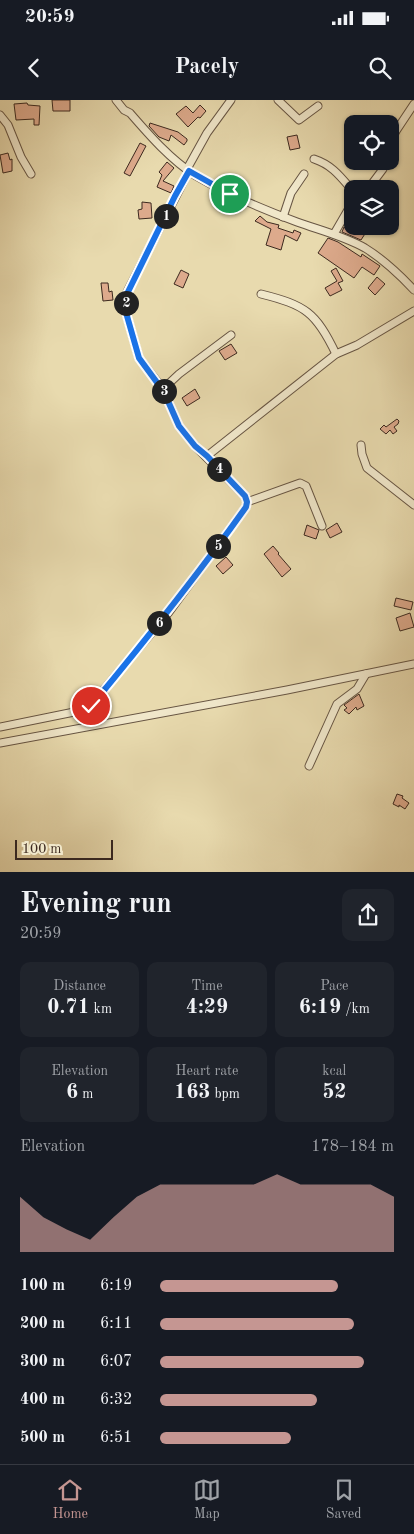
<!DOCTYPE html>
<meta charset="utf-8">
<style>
:root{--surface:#171b24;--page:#20242c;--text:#f1f3f6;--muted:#9ea1a6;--line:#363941;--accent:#c59692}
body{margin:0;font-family:"Old Standard TT",serif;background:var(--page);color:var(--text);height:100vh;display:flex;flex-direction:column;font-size:19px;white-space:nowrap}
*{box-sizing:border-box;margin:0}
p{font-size:16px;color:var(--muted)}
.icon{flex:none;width:28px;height:28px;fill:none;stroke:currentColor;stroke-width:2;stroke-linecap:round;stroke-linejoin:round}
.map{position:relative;height:772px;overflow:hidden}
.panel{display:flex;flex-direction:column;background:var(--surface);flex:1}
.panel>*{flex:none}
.buttons{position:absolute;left:344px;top:15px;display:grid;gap:10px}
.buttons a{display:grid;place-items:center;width:55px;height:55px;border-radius:10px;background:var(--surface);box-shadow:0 1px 4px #0004;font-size:25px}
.scale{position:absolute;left:15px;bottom:12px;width:98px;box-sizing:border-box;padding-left:5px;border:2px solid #3c291f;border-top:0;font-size:14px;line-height:18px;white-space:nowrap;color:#3c291f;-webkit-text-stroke:4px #f0e7ca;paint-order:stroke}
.pin{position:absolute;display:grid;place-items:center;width:42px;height:42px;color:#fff;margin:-21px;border:2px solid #fff;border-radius:50%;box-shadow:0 1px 5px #0007}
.km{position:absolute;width:25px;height:25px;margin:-12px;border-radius:50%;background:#222;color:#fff;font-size:14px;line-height:25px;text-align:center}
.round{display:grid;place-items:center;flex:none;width:52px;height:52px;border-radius:10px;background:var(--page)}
.headline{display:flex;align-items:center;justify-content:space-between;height:85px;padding:0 20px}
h1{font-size:28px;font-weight:600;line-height:38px}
.figures{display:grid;grid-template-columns:repeat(3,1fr);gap:8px;height:85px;padding:5px 20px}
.figures div{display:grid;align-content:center;border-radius:10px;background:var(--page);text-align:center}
.figures b{font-size:21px;font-weight:600}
.figures small{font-size:14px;font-weight:400}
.figures p{font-size:14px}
.chart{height:140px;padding:10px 20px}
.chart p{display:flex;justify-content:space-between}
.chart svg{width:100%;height:90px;margin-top:5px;fill:var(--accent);opacity:.7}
ul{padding:0 20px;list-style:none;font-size:16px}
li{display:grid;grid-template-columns:80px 60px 1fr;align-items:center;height:38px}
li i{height:12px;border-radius:6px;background:var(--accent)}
.status{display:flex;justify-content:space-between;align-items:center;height:35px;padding:0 25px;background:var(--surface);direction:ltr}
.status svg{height:14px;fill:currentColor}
header{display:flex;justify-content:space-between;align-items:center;height:65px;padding:0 20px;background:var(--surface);font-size:22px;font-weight:600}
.tab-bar{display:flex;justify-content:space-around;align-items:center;height:70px;border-top:1px solid var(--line);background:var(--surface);font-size:14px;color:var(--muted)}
.tab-bar a{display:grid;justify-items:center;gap:2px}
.tab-bar .on{color:var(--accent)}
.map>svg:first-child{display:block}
</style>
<div class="status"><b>20:59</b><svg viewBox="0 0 49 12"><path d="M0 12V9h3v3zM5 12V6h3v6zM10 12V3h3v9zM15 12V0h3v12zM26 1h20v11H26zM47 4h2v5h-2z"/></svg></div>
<header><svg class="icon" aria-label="back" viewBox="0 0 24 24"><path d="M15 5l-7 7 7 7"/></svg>Pacely<svg class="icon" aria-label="search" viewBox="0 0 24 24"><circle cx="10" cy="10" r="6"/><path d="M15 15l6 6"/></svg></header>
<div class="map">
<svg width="414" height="772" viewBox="0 0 414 772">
<rect width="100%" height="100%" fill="#e8daae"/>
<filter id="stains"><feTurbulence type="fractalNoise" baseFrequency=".004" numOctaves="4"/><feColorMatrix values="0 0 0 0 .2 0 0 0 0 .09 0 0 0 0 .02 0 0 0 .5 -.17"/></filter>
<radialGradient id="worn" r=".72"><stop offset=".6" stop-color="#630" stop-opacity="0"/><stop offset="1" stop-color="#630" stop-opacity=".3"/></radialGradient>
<!-- building -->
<g fill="#ddaa8c" stroke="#3c291f">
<polygon points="52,0 70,0 70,11 53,11"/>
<polygon points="27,3 28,5 40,6 39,25 34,25 34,19 16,20 14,4"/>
<polygon points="200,5 206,11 200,18 198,17 188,27 176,14 186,6 193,13"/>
<polygon points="150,23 178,32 187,39 187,41 184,45 171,35 169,41 159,37 149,26"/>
<polygon points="297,35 300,48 290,50 287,37"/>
<polygon points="140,43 146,46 130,76 124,73"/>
<polygon points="8,53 10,60 12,59 12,71 3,73 0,55"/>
<polygon points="167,62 174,68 163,81 174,86 171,93 157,87 162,75 159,72"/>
<polygon points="142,102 151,103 152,118 139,119 138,110 142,109"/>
<polygon points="260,116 267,122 279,125 278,128 293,133 294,130 301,133 297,141 285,135 281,150 266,145 271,129 255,121"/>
<polygon points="358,126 370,126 361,140 342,132 344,127 351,132 354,127 357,129"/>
<polygon points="328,138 338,142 361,157 362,154 380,166 374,175 362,167 354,178 318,153"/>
<polygon points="336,168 343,181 338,183 342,190 330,196 325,188 337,181 331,171"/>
<polygon points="181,170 189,174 183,188 174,184"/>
<polygon points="377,177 385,184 375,195 368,188"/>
<polygon points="101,183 108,183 109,192 112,191 113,200 103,201"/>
<polygon points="231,244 237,253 225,260 219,251"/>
<polygon points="195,289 200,298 187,306 182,298"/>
<polygon points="397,319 399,321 398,324 394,327 397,331 393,334 390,330 386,334 380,329 384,325 386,327"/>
<polygon points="337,423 342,432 330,438 326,430"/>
<polygon points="307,425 319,430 316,439 304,435"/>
<polygon points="273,446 279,453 278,454 291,469 282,477 264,454"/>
<polygon points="226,457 233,465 223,474 216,466"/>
<polygon points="396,498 413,502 411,510 394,506"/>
<polygon points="410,513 414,527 400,531 396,518"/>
<polygon points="359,594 364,606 357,610 356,607 349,614 344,610 347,608 344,605"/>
<polygon points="397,694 403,696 402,698 409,703 405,709 399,705 399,707 393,704"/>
</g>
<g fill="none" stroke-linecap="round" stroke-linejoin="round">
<!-- minor casing -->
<g stroke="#675543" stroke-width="9">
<g id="minor">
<path d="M116 0 124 10 130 13C150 36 170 59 196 76 228 95 262 109 297 122 319 130 344 136 365 148 383 159 399 174 414 190"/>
<polyline points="278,0 299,20 318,6"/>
<polyline points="0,15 8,25 21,57 31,74"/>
<polyline points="390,42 396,31 414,4"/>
<path d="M314 59C332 65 340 76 352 90"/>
<polyline points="187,69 207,33 231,0"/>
<polyline points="368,89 383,69 386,61"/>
<polyline points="283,117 291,93 304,74"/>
<polyline points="334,134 352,103"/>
<path d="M261 194C305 205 316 212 336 254"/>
<polyline points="163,289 179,274 231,235"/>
<polyline points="361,345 362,354 367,368 414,405"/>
<polyline points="207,356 336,254 357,245 414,211"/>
<polyline points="247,402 300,383 306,386 322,426"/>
<polyline points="0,627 84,610 91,605 169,512 246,407 247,402 245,396 195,346 179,326 163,289 139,258 127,216 125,198 128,190 189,71"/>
<polyline points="0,643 287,590 414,564"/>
<polyline points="309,666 337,604 357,589 366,574"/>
</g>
</g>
<!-- minor -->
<use href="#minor" stroke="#f0e7ca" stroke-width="7"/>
</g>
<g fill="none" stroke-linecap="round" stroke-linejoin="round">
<!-- route casing -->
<g stroke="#fff" stroke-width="10">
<path id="route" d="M91 606C145 541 197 476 246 407L247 402 245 396 207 356 195 346 179 326 164 292 139 258 127 216 125 198 175 96 189 71 230 94"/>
</g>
<!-- route -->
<use href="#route" stroke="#1a73e8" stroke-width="6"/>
</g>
<rect width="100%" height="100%" filter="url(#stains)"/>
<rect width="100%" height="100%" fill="url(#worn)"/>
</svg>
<div class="buttons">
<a><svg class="icon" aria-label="locate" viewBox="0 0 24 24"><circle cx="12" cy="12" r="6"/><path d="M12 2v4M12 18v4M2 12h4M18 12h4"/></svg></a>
<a><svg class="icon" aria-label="layers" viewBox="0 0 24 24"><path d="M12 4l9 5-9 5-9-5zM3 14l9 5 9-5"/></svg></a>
</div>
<div class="scale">100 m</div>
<div class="pin" style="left:230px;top:94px;background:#1e9e55"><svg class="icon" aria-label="arrive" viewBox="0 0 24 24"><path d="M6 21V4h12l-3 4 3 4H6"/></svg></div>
<div class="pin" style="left:91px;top:606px;background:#d93025"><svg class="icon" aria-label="check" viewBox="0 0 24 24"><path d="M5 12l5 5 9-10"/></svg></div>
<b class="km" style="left:166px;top:116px">1</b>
<b class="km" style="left:126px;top:203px">2</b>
<b class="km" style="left:164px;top:291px">3</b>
<b class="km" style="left:219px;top:369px">4</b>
<b class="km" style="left:218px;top:446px">5</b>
<b class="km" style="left:159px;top:523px">6</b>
</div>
<section class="panel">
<div class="headline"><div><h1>Evening run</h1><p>20:59</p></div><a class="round"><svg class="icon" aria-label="share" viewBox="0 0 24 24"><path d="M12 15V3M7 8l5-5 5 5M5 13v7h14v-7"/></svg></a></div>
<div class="figures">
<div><p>Distance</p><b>0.71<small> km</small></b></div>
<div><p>Time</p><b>4:29</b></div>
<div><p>Pace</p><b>6:19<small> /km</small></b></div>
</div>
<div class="figures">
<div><p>Elevation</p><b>6<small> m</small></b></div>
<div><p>Heart rate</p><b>163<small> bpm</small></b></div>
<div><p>kcal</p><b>52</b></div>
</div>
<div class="chart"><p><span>Elevation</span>178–184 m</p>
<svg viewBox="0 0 160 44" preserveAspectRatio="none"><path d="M0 44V17L10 27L20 33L30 38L40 27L50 17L60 11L70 11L80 11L90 11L100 11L110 6L120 11L130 11L140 11L150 11L160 17V44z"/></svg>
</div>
<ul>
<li><b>100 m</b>6:19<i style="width:76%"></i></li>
<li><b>200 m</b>6:11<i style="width:83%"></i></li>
<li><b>300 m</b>6:07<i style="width:87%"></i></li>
<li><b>400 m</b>6:32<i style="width:67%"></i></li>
<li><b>500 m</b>6:51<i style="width:56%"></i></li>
</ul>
</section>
<nav class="tab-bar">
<a class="on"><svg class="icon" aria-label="home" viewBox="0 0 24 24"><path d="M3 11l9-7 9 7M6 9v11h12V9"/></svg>Home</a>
<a><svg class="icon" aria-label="map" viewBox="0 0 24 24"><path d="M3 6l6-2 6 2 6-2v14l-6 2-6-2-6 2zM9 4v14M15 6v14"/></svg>Map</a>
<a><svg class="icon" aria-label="saved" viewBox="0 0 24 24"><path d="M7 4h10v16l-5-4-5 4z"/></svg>Saved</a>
</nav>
